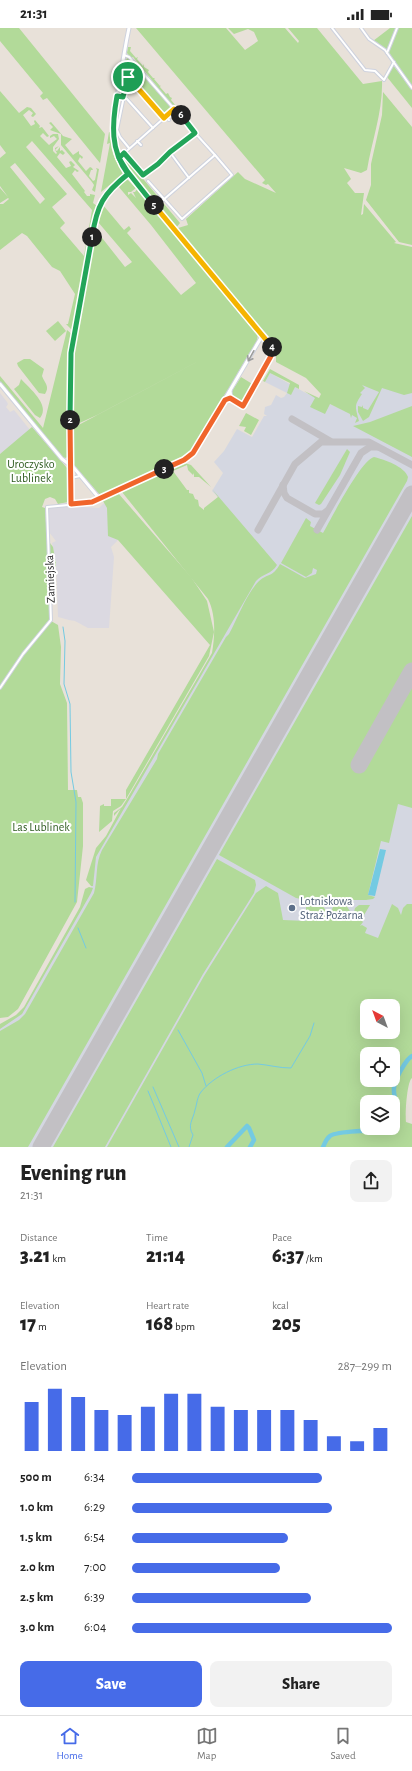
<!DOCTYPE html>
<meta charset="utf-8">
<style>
:root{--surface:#fff;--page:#f2f2f2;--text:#222;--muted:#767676;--line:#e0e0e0;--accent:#466be8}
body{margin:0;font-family:"Alegreya Sans",sans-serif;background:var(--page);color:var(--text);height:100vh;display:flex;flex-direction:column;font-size:15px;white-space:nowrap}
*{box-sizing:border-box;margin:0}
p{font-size:13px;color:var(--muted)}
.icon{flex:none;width:22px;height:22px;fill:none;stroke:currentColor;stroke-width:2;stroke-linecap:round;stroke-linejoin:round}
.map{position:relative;height:1119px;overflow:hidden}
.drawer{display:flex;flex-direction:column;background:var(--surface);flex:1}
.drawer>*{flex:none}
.needle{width:26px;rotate:319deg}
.tools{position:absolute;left:360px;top:971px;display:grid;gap:8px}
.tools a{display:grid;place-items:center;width:40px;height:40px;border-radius:8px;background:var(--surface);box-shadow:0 4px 16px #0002;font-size:20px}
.pin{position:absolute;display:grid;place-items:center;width:34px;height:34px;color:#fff;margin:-17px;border:2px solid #fff;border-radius:50%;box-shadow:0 1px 4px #0007}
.km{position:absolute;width:20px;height:20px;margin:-10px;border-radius:50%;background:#222;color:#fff;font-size:11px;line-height:20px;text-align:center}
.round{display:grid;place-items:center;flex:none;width:42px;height:42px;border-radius:8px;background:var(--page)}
.overview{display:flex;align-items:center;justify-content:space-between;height:68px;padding:0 20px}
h1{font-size:22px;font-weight:800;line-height:30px}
.metrics{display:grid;grid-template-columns:repeat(3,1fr);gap:6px;height:68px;padding:4px 20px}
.metrics div{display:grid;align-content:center}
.metrics b{font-size:20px;font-weight:800}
.metrics small{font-size:11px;font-weight:400}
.metrics p{font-size:11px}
.chart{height:112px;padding:8px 20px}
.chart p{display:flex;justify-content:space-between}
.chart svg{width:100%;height:72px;margin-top:4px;stroke:var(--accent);stroke-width:6}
.button{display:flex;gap:8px;margin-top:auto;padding:8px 20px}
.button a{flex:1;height:46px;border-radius:8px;background:var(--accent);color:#fff;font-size:16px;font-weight:800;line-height:46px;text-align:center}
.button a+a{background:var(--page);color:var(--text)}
ul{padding:0 20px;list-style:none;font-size:13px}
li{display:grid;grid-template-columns:64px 48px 1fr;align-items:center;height:30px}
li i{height:10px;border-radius:5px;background:var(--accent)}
.status{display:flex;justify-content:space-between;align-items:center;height:28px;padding:0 20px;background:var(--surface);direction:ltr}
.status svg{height:11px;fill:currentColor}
.tab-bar{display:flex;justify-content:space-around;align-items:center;height:56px;border-top:1px solid var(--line);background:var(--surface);font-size:11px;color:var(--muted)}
.tab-bar a{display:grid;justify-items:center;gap:2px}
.tab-bar .current{color:var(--accent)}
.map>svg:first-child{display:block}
</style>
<div class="status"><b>21:31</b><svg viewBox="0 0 49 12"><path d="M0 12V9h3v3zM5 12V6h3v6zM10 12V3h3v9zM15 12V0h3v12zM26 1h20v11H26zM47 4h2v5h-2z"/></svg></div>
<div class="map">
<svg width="412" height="1119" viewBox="0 0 412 1119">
<rect width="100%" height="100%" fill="#e8e1d9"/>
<!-- industrial -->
<g fill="#dbd9e1">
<polygon points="0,365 7,374 8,376 6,379 10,384 14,382 30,402 0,426"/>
<polygon points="105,474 118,512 111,519 114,529 109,600 88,600 75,593 69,592 58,589 56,536 52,515 56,513 49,504 49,480 70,478 99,480"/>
</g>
<!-- airport -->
<polygon fill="#d4d7e1" points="270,345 304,364 345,383 364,350 412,364 412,915 124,1119 0,1119 0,1000 21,986 91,862 93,831 256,549 210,477 218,469 212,463 223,445 214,434 224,423 237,401 252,409 264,388 267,388 264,386 265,379 271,377 276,367 281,370 284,369 287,365 265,354"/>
<!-- green -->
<g fill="#b2da99" fill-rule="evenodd">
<polygon points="0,0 19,0 105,106 100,135 47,70 43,72 40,68 43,65 0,13"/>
<path d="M136 0H226L245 22 258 13 254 4 248 1 234 6 228 0H285L298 15 299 13 288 0H317L363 56 382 53C383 83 372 112 367 142L361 145 344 140 351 151 347 155 355 165H364L361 187 363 186 364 176 396 214 394 215 412 219V365L404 367 382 360 369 389 363 393 358 384V378L362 379 363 377V380L368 382 379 364 362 357 365 360 360 365 362 366C354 378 355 378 359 393L355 395 357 390 352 387 351 390 350 386 330 376 325 386 310 379 315 370 304 363 319 370 321 366 306 350 276 334V316L243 281 178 202V200L188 197 186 191 238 144 245 151 276 165 268 156 266 157 262 155 265 152Z"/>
<polygon points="390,0 412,0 412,58 385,21 373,13"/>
<polygon points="128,19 131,19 130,23 136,30 138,29 137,31 143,38 144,36 144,39 149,42 148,44 153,50 155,50 154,51 160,58 161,57 160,59 166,66 168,65 170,69 172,70 171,72 176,78 174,80 143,41 141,41 142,40 133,29 131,30 127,25"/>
<polygon points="127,29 172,81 165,88 161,85 137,55 135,55 136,53 130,47 125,46 121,65 119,65"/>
<polygon points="393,37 412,62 412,80 387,49"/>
<path d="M0 63 19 85 27 79 31 80 36 86 33 89 31 88 33 85 29 82 23 87 31 98 35 96 34 93 35 92 40 98 39 100 42 99 49 108 47 109 43 105 40 108 49 117 57 111 54 108 50 110V108L53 106H58L59 111 53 119V123L56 126 57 125 55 122V120L59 118 55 122 57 123 60 119V123L62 122 65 125 63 127 60 125 57 129 66 140 71 138 69 134 71 133 75 137 73 139 79 143 77 144 75 142 72 146 85 163 84 164 87 168H90V166L95 167 93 175 97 178 93 190 72 302 66 296H68L75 266 60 243 52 239 27 208 22 205 0 222V176H3L9 171 8 170 0 175V160L8 169 0 158V130L6 125 0 117ZM32 113 92 182 84 228 60 200 65 195 52 179 67 166 26 119ZM15 135 45 171 40 176 10 139Z"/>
<polygon points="383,64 412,99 412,217 399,214 366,172 371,157 371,136 382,87"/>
<polygon points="51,94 63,108 72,111 65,117 73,127 79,123 79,126 83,129 82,131 80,129 78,133 86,143 90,139 92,140 93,142 91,142 89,148 93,153 95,152 97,142 96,140 99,141 95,164 92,162 94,157 92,154 61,117 61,106 50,102 53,99 49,95"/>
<polygon points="109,104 111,105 115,122 123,141 113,122 110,104 113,126 123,146 101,164 110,115 107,116"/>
<polygon points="124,128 180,195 176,200 127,139 126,139 121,130"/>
<polygon points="127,151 136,160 131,164 128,164 128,167 131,165 136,170 133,164 135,164 137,161 254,303 230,316 254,303 257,306 258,305 257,313 257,309 257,313 237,346 238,348 225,366 190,425 183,431 100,467 73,436 71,401 223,320 97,387 71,399 72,334 95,201 125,239 132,234 98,194 97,199 95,198 99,182 101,182 99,180 104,172 105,173 103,177 124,202 129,198 131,201 127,205 181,267 196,255 151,197 118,158"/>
<polygon points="58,293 66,303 55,313 46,303"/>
<polygon points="67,302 73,307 69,333 69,401 68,350 68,429 65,430 63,429 0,354 0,348 43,400"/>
<path d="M24 331H30L44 341 42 348C45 356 50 358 45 366L39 365 18 338 17 335Z"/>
<polygon points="270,341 299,357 299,361 295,359 291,367 287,365 290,355 270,345 265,354 263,353"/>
<polygon points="241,349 254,357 242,376 232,370 230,366"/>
<path d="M21 351C29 360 51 377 40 390L35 387 14 361 19 357Z"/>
<polygon points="412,378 412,429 353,398 370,394"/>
<polygon points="246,385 259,392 251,407 244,403 246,399 239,398"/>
<polygon points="32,399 67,440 69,455 68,474 58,476 55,471 50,469 45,471 42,479 45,480 47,511 53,519 56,536 48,561 51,593 58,597 61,619 60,656 67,675 68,762 77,762 78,769 81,769 83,775 83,818 77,874 18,981 8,989 0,990 0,426"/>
<polygon points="347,421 350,424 340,447 321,476 319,477 315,475"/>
<path d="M374 429C385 432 404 438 408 449L407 453 28 1119H0V1003L19 992 25 986 94 865C98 850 95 836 102 822L157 731 158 726 226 609 229 606C238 590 246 566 259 553 268 545 272 550 280 536L305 550 316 546 317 542 313 540 312 545 306 549 281 535 306 490 311 494 310 498 323 505C331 491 361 432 374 429Z"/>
<path d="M185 435 191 437 211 459 199 449H194V445L193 447 188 442 187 437 173 443 187 462H189V465L193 466 195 471 198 472 199 478 204 482V480L218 469 212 461 277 537C272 546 262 546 256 553L96 829 93 858H91L86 852 96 820 106 808 121 780 114 788V785L122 779 127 771 212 625C215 607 216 587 208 571L122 464Z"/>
<polygon points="118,465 191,549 207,573 214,604 209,628 126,771 121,778 113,783 112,793 99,804 100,778 104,776 104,778 111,778 111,771 126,771 126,762 210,617 118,512 108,508 107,480 103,473 104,470"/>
<polygon points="412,488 412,780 398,776 389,815 381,813 368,867 375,869 373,871 366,872 307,872 296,870 219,827"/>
<polygon points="217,831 255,852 256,857 254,865 203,946 105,1119 53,1119"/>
<path d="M266 858 278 865 283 892 306 893V879L309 877H322L329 887 334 877H346L353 888 355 880 359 877H370L361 892 363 894 360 898 362 897 367 900 365 905 378 910 392 876 398 880 401 887 403 880 407 876H412V1050C407 1053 405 1086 406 1094L412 1096V1119H107L204 948 256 865ZM367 978H393V1004H367ZM367 1026H393V1052H367ZM367 1074H393V1100H367Z"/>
<polygon points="89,859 93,860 91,865 22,986 0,1001 0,996 16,987 24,979 80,879 85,861"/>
</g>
<!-- water -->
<polygon fill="#74cae2" points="380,821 386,822 375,868 368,867"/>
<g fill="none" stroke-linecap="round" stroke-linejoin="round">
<!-- stream -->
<g stroke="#74cae2" stroke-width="1">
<polyline points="63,599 65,613 64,656 70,676 71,744 76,774 75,874"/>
<polyline points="78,900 86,920"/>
<polyline points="178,1002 202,1045 206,1058"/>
<polyline points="153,1059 179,1119"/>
<polyline points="148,1063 171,1119"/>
<path d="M189 1119 193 1107C187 1097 193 1092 195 1082 197 1076 197 1069 201 1064 213 1049 238 1036 258 1036 269 1037 279 1040 291 1040L310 1008 314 995"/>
</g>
<!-- river -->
<g stroke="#74cae2" stroke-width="4.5">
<path d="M393 1081C398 1073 393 1068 394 1060 394 1053 406 1031 412 1028"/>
<polyline points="227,1119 247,1098 249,1100 254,1112 250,1119"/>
<path d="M323 1119C325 1115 326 1111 330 1108 334 1104 368 1102 373 1103L379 1100"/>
</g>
<!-- taxiway -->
<g stroke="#c2c0c4" stroke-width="7">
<polyline points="292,391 330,413"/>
<polyline points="283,457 284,465 287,470 315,486 323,486 327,483"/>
<polyline points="258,502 295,436 321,414 369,414 412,437"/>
<polyline points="317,502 361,425 370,419 377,419"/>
</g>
<!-- runway -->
<g stroke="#c2c0c4" stroke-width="17">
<polyline points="359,737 412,643"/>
<polyline points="41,1119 412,466"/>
</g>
<!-- street casing -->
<g stroke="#ced2de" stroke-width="4">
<g id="street">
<polyline points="332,0 365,42 375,43 384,52 394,34"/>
<polyline points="361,0 369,11 385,22 412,60"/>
<polyline points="387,25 397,0"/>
<polyline points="124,27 129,29 195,105 170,124 158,136 143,147 124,125"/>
<polyline points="117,68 126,70 153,100"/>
<polyline points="166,89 169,92"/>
<polyline points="137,113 141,117"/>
<polyline points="129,120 120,109 117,102 128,49 164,90"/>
<polyline points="172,127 189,150"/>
<polyline points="120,129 173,82"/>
<polyline points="148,153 182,191 232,147 215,127"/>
<polyline points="155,179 215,127 196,106"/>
<polyline points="71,450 80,448"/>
<polyline points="71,476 70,338 75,304 98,180 109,163 128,146"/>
<polyline points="0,660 23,626 51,592 47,479 90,475 99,470"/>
</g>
</g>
<!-- secondary casing -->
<g stroke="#ced2de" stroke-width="5">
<g id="secondary">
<path d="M129 0C125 19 122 38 119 58 113 89 108 118 129 146L272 321 271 328 243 378 231 371 230 363"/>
<polyline points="0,356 62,431 74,440 99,470 182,433 193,425 262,308"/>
</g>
</g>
<!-- street -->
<use href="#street" stroke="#fff" stroke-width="2"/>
<!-- secondary -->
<use href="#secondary" stroke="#fff" stroke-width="3"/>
</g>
<!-- one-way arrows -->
<defs><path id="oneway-shaft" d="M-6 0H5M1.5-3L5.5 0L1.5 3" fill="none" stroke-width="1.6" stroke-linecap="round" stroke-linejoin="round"/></defs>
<use stroke="#9d9d9d" href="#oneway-shaft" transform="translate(251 328) rotate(119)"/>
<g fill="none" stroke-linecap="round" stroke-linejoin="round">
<!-- split-1 casing -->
<g stroke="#fff" stroke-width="8">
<path id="split-1" d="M92 209C97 177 103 166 128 146 110 122 112 96 117 68L123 69 128 49"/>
</g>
<!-- split-2 casing -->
<g stroke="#fff" stroke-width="8">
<polyline id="split-2" points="70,392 71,325 92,209"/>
</g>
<!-- split-3 casing -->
<g stroke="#fff" stroke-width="8">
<polyline id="split-3" points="70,392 71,476 92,474 164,441"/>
</g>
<!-- split-4 casing -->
<g stroke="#fff" stroke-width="8">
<polyline id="split-4" points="164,441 184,432 193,425 225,372 230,370 243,378 271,328 272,319"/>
</g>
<!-- split-5 casing -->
<g stroke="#fff" stroke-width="8">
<polyline id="split-5" points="154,177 272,319"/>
</g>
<!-- split-6 casing -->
<g stroke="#fff" stroke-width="8">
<polyline id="split-6" points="154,177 127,143 119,130 124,125 143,147 158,136 170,124 195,105 181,87"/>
</g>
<!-- split-7 casing -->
<g stroke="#fff" stroke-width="8">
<polyline id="split-7" points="128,49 164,90 174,81 181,87"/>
</g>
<!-- split-1 -->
<use href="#split-1" stroke="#22a559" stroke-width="5"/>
<!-- split-2 -->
<use href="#split-2" stroke="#22a559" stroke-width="5"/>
<!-- split-3 -->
<use href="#split-3" stroke="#f0652b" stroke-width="5"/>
<!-- split-4 -->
<use href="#split-4" stroke="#f0652b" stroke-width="5"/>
<!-- split-5 -->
<use href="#split-5" stroke="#f5b400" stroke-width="5"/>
<!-- split-6 -->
<use href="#split-6" stroke="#22a559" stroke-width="5"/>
<!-- split-7 -->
<use href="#split-7" stroke="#f5b400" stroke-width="5"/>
</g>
<!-- markers -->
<circle fill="#5c6f8a" stroke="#fff" stroke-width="1.5" cx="292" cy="880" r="4"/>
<g text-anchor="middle" stroke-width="4" stroke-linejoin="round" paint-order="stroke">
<!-- park labels -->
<g font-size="12" fill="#2e5b1f" stroke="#fff">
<text x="31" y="440">Uroczysko<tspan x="31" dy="14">Lublinek</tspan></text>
<text x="41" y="803">Las Lublinek</text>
</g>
<!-- street labels -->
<g font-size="12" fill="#262626" stroke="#fff">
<text transform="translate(50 551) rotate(-92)" y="4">Zamiejska</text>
</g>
<!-- service labels -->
<g font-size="12" fill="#4e5e75" stroke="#fff" text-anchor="start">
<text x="300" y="877">Lotniskowa<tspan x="300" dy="14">Straż Pożarna</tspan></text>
</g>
</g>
</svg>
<div class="tools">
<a><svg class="needle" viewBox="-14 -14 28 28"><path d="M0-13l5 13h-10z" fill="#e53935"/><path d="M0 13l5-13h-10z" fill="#767676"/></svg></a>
<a><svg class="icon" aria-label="locate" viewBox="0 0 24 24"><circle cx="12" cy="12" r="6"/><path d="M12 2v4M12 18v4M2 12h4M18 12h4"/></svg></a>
<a><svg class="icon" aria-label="layers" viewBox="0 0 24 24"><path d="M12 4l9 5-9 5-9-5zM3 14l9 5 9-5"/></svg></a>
</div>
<div class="pin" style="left:128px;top:49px;background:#1e9e55"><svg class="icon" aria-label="arrive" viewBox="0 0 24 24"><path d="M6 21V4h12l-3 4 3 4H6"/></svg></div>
<b class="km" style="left:92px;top:209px">1</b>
<b class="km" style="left:70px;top:392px">2</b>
<b class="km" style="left:164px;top:441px">3</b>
<b class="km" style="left:272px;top:319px">4</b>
<b class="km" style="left:154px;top:177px">5</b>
<b class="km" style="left:181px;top:87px">6</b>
</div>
<section class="drawer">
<div class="overview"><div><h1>Evening run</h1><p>21:31</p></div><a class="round"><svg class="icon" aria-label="share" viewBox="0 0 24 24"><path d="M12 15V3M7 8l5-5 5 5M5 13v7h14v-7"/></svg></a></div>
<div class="metrics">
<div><p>Distance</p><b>3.21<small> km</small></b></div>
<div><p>Time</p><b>21:14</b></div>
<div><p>Pace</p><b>6:37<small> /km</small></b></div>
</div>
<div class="metrics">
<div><p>Elevation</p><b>17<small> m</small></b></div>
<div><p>Heart rate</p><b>168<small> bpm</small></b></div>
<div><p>kcal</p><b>205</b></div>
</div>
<div class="chart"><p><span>Elevation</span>287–299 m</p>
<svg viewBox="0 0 160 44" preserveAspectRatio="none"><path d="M5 44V14M15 44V6M25 44V11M35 44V19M45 44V22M55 44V17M65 44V9M75 44V9M85 44V17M95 44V19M105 44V19M115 44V19M125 44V25M135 44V35M145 44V38M155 44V30"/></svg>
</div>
<ul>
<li><b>500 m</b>6:34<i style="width:73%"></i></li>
<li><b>1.0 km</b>6:29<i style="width:77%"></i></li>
<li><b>1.5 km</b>6:54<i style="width:60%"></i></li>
<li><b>2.0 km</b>7:00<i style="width:57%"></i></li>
<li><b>2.5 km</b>6:39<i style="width:69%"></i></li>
<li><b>3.0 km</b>6:04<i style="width:100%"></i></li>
</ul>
<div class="button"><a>Save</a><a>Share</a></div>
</section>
<nav class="tab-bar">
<a class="current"><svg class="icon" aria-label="home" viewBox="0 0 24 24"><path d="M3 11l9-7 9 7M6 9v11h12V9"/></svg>Home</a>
<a><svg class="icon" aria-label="map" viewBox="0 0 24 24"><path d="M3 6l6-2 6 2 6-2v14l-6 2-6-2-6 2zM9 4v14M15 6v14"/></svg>Map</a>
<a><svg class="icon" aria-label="saved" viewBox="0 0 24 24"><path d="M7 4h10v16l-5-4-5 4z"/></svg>Saved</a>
</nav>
